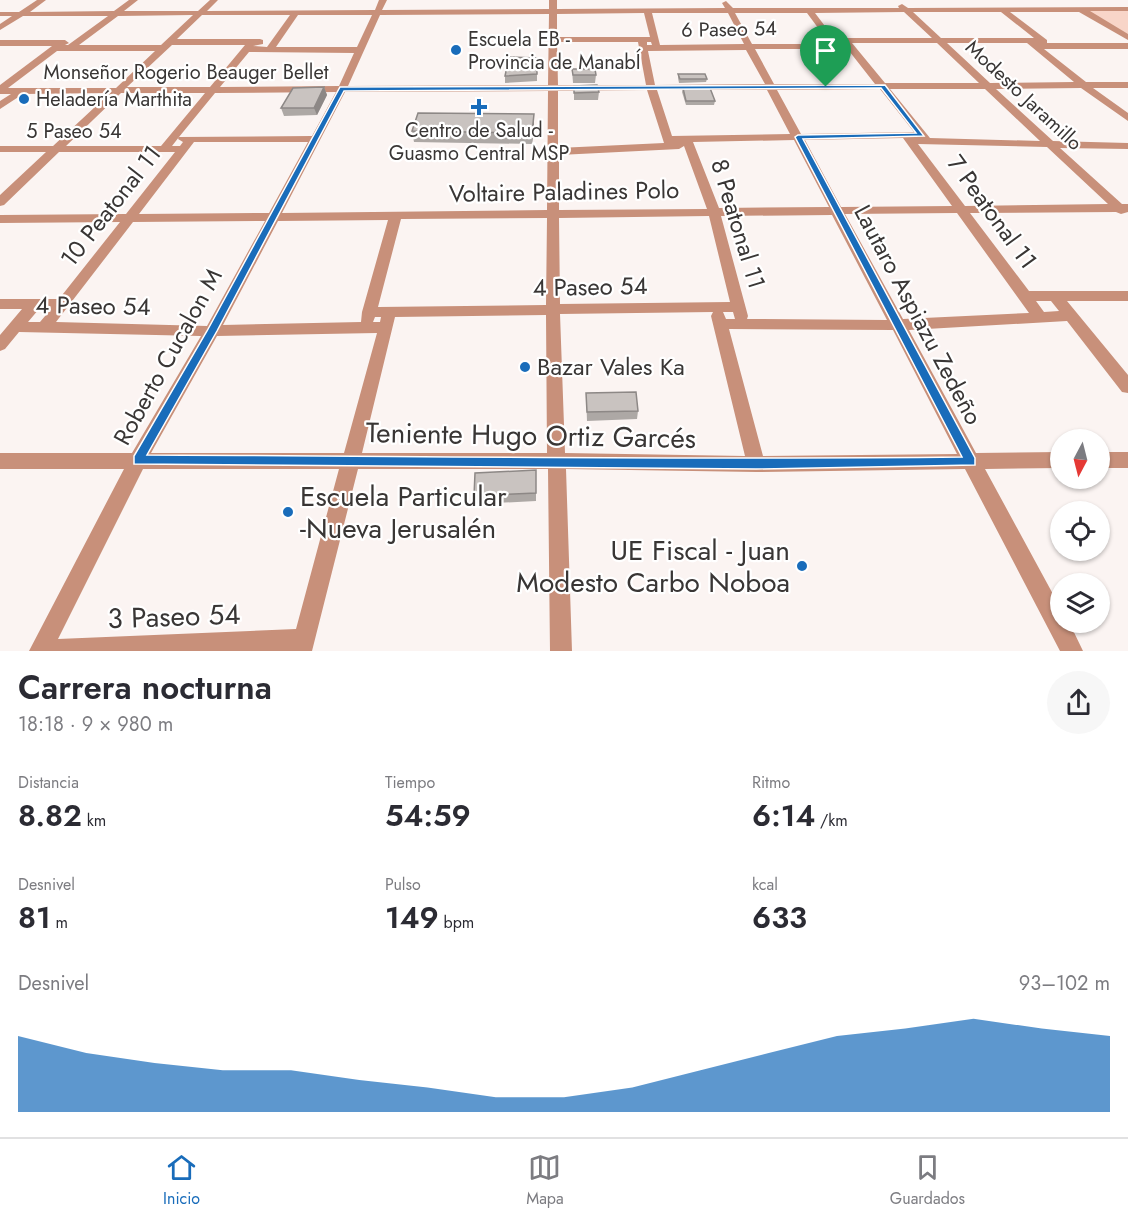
<!DOCTYPE html>
<html lang="es">
<meta charset="utf-8">
<style>
:root{--surface:#fff;--page:#f7f7f7;--text:#2b2b33;--muted:#7c7c81;--line:#e1e1e2;--accent:#196cba}
body{margin:0;font-family:Jost,sans-serif;background:var(--page);color:var(--text);height:100vh;display:flex;flex-direction:column;font-size:22px;white-space:nowrap}
*{box-sizing:border-box;margin:0}
p{font-size:20px;color:var(--muted)}
.icon{flex:none;width:33px;height:33px;fill:none;stroke:currentColor;stroke-width:2;stroke-linecap:round;stroke-linejoin:round}
.map{position:relative;height:651px;overflow:hidden}
.sheet{display:flex;flex-direction:column;background:var(--surface);flex:1}
.sheet>*{flex:none}
.needle{width:39px;rotate:187deg}
.buttons{position:absolute;left:1050px;top:429px;display:grid;gap:12px}
.buttons a{display:grid;place-items:center;width:60px;height:60px;border-radius:50%;background:var(--surface);box-shadow:0 2px 4px #0004;font-size:30px}
.pin{position:absolute;display:grid;place-items:center;width:51px;height:51px;color:#fff;margin:-62px -26px;border-radius:50% 50% 50% 0;rotate:-45deg;box-shadow:0 0 6px #0007}
.pin .icon{rotate:45deg}
.round{display:grid;place-items:center;flex:none;width:63px;height:63px;border-radius:32px;background:var(--page)}
.summary{display:flex;align-items:center;justify-content:space-between;height:102px;padding:0 18px}
h1{font-size:33px;font-weight:600;line-height:45px}
.figures{display:grid;grid-template-columns:repeat(3,1fr);gap:9px;height:102px;padding:6px 18px}
.figures div{display:grid;align-content:center}
.figures b{font-size:30px;font-weight:600}
.figures small{font-size:16px;font-weight:400}
.figures p{font-size:16px}
.chart{height:168px;padding:12px 18px}
.chart p{display:flex;justify-content:space-between}
.chart svg{width:100%;height:108px;margin-top:6px;fill:var(--accent);opacity:.7}
.tabs{display:flex;justify-content:space-around;align-items:center;height:84px;border-top:2px solid var(--line);background:var(--surface);font-size:16px;color:var(--muted)}
.tabs a{display:grid;justify-items:center;gap:3px}
.tabs .current{color:var(--accent)}
.map>svg:first-child{display:block}
</style>
<div class="map">
<svg width="1128" height="651" viewBox="0 0 1128 651">
<rect width="100%" height="100%" fill="#fbf4f2"/>
<!-- green -->
<polygon fill="#f8d5c8" points="1128,10 1128,37 1086,11"/>
<g fill="none" stroke-linecap="round" stroke-linejoin="round">
<!-- minor -->
<g fill="#c8907a" fill-rule="evenodd">
<path d="M37 0H46L30 12 114 11 129 0H138L124 11H198L210 0H218L207 11 375 10 379 0H387L382 10 549 9V0H557V9L725 8 722 3 726 1 733 8H899L898 6 902 4 908 8 1128 7V11H1090L1128 34V40L1079 12H1010L1047 40V43H1128V49H1044L1086 82H1128V88H1093L1128 113V121L1081 88 996 89 1053 141 1128 143V149L1060 148 1122 204H1128V212L1121 214 1116 212 970 213 1029 291H1128V301H1067L1128 375V393L1122 392 1067 321 909 330 976 453 1060 452V468L985 469 1060 607V622H1069L1083 651H1060L965 469 756 472 566 469 572 651H550L548 469H358L312 651H29L124 469H0V453H132L201 336 19 332 5 349 0 351V335L22 309H0V299H59L120 222 0 223V215L126 214 175 152H59L4 205 0 206V195L46 152H0V146H53L110 93 23 94 0 109V101L11 94H0V85L52 46H0V40H65L69 43 65 45H68L108 16H23L0 30V24L12 16H0V12H19ZM904 12 932 38H834L815 13ZM913 12H1001L1034 38H941ZM644 13 650 37H557V14ZM652 13H728L744 44 660 45ZM735 13H807L830 44H752ZM549 14 548 85 348 86 380 15ZM193 15 161 45H79L118 16ZM202 15H290L267 47 253 46 263 44V40L260 39H177ZM298 15H372L357 47H276ZM557 42H638L646 85H558ZM647 42H651L652 45H647ZM852 43H937L979 83H885ZM947 43H1027L1074 82 990 83ZM172 45H245L210 87H127ZM846 47 875 84H774L755 49H842ZM746 50 765 84 655 85 648 51ZM57 51H155L116 88H8ZM249 52 354 53 339 86 220 87ZM880 89 914 132 801 134 777 90ZM890 89H985L1040 141 930 138ZM647 90 664 143 558 148V91ZM657 90H767L790 134 672 136ZM548 91 547 210 282 213 345 92ZM336 92 312 136 179 137 215 93ZM121 93H205L161 146H66ZM179 137 178 139 183 142 180 146H172ZM903 138 952 206 841 207 805 140ZM794 140 829 207 719 208 693 142ZM194 142H308L269 213 139 214ZM918 144 1047 147 1108 204 965 206ZM684 146 707 209 559 210V155L679 149ZM957 213 1029 313 903 319 845 214ZM832 215 887 320 747 319 748 316 721 216ZM709 216 730 302 560 304 559 218ZM547 218 546 305 378 307 401 219ZM388 220 362 312 361 322 223 325 278 221ZM265 221 207 326 56 322 133 222ZM1036 301H1051L1059 311 1044 312ZM39 309H51L40 322H28ZM713 312 711 316 745 456 565 453 560 314ZM723 312H733L735 319H726ZM546 315 547 453H362L395 317ZM375 317H381L380 322H373ZM729 329 893 330 957 454 763 456ZM377 333 344 453H151L217 336ZM143 469H339L296 629 58 639Z"/>
<rect x="1100" y="452" width="28" height="16"/>
</g>
</g>
<!-- wall -->
<g fill="#ada8a5">
<polygon points="537,58 537,81 505,83 505,76"/>
<polygon points="572,69 596,75 595,83 573,83"/>
<polygon points="678,74 707,79 706,82 679,83 678,78"/>
<polygon points="574,86 599,92 598,100 574,100"/>
<polygon points="324,87 327,95 317,115 284,116 281,108"/>
<polygon points="683,88 715,101 714,105 686,105 682,92"/>
<polygon points="534,114 534,125 532,144 414,142 412,131"/>
<polygon points="586,393 638,411 637,419 587,421"/>
<polygon points="536,470 536,501 475,504 474,496"/>
</g>
<!-- shaded-wall -->
<g fill="#8d8886">
<polygon points="324,87 327,95 317,115 314,108"/>
<polygon points="534,114 534,125 532,144 532,133"/>
</g>
<!-- building -->
<g fill="#c9c3c0" stroke="#8d8886" stroke-width="1.5">
<polygon points="509,57 537,58 537,74 505,76"/>
<polygon points="572,69 595,69 596,75 573,75"/>
<polygon points="678,74 705,74 707,79 680,79"/>
<polygon points="597,85 599,92 574,93 574,86"/>
<polygon points="324,87 314,108 281,108 293,88"/>
<polygon points="683,88 710,88 715,101 686,101"/>
<polygon points="418,113 534,114 532,133 412,131"/>
<polygon points="636,392 638,411 587,412 586,393"/>
<polygon points="536,470 536,493 474,496 475,473"/>
</g>
<!-- route -->
<path fill="#196cba" stroke="#fff" stroke-width="1.5" fill-rule="evenodd" d="M885 85 924 136 803 139 975 458V465L756 469 134 464V456L207 331 340 87ZM881 88 916 133 798 135 795 137 962 457C691 460 419 456 147 455L217 331 344 91Z"/>
<!-- markers -->
<g fill="#196cba" stroke="#fff" stroke-width="2">
<circle cx="456" cy="50" r="6"/>
<circle cx="24" cy="99" r="6"/>
<path d="M476 98h6v6h6v6h-6v6h-6v-6h-6v-6h6z"/>
<circle cx="525" cy="367" r="6"/>
<circle cx="288" cy="512" r="6"/>
<circle cx="802" cy="566" r="6"/>
</g>
<g text-anchor="middle" stroke-width="4.5" stroke-linejoin="round" paint-order="stroke">
<!-- far-street labels -->
<g font-size="20" fill="#393635" stroke="#fff">
<text transform="translate(729 29) rotate(-1)" y="7">6 Paseo 54</text>
<text x="186" y="79">Monseñor Rogerio Beauger Bellet</text>
<text transform="translate(1024 95) rotate(43)" y="7">Modesto Jaramillo</text>
<text x="74" y="138">5 Paseo 54</text>
</g>
<!-- far-poi labels -->
<g font-size="20" fill="#393635" stroke="#fff" text-anchor="start">
<text x="468" y="46">Escuela EB -<tspan x="468" dy="23">Provincia de ManabÍ</tspan></text>
<text x="36" y="106">Heladería Marthita</text>
<text x="479" y="137" text-anchor="middle">Centro de Salud -<tspan x="479" dy="23">Guasmo Central MSP</tspan></text>
</g>
<!-- street labels -->
<g font-size="24" fill="#393635" stroke="#fff">
<text transform="translate(564 192) rotate(-1)" y="8">Voltaire Paladines Polo</text>
<text transform="translate(111 206) rotate(-52)" y="8">10 Peatonal 11</text>
<text transform="translate(992 212) rotate(54)" y="8">7 Peatonal 11</text>
<text transform="translate(738 224) rotate(73)" y="8">8 Peatonal 11</text>
<text transform="translate(590 287) rotate(-1)" y="8">4 Paseo 54</text>
<text transform="translate(93 306) rotate(1)" y="8">4 Paseo 54</text>
<text transform="translate(918 315) rotate(62)" y="8">Lautaro Aspiazu Zedeño</text>
<text transform="translate(168 357) rotate(-61)" y="8">Roberto Cucalon M</text>
</g>
<!-- poi labels -->
<g font-size="24" fill="#393635" stroke="#fff" text-anchor="start">
<text x="537" y="375">Bazar Vales Ka</text>
</g>
<!-- near-street labels -->
<g font-size="28" fill="#393635" stroke="#fff">
<text transform="translate(531 435) rotate(1)" y="10">Teniente Hugo Ortiz Garcés</text>
<text transform="translate(174 616) rotate(-2)" y="10">3 Paseo 54</text>
</g>
<!-- near-poi labels -->
<g font-size="28" fill="#393635" stroke="#fff" text-anchor="start">
<text x="300" y="506">Escuela Particular<tspan x="300" dy="32">-Nueva Jerusalén</tspan></text>
<text x="790" y="560" text-anchor="end">UE Fiscal - Juan<tspan x="790" dy="32">Modesto Carbo Noboa</tspan></text>
</g>
</g>
</svg>
<div class="buttons">
<a><svg class="needle" viewBox="-14 -14 28 28"><path d="M0-13l5 13h-10z" fill="#e53935"/><path d="M0 13l5-13h-10z" fill="#7c7c81"/></svg></a>
<a><svg class="icon" aria-label="locate" viewBox="0 0 24 24"><circle cx="12" cy="12" r="6"/><path d="M12 2v4M12 18v4M2 12h4M18 12h4"/></svg></a>
<a><svg class="icon" aria-label="layers" viewBox="0 0 24 24"><path d="M12 4l9 5-9 5-9-5zM3 14l9 5 9-5"/></svg></a>
</div>
<div class="pin" style="left:826px;top:87px;background:#1e9e55"><svg class="icon" aria-label="arrive" viewBox="0 0 24 24"><path d="M6 21V4h12l-3 4 3 4H6"/></svg></div>
</div>
<section class="sheet">
<div class="summary"><div><h1>Carrera nocturna</h1><p>18:18 · 9 × 980 m</p></div><a class="round"><svg class="icon" aria-label="share" viewBox="0 0 24 24"><path d="M12 15V3M7 8l5-5 5 5M5 13v7h14v-7"/></svg></a></div>
<div class="figures">
<div><p>Distancia</p><b>8.82<small> km</small></b></div>
<div><p>Tiempo</p><b>54:59</b></div>
<div><p>Ritmo</p><b>6:14<small> /km</small></b></div>
</div>
<div class="figures">
<div><p>Desnivel</p><b>81<small> m</small></b></div>
<div><p>Pulso</p><b>149<small> bpm</small></b></div>
<div><p>kcal</p><b>633</b></div>
</div>
<div class="chart"><p><span>Desnivel</span>93–102 m</p>
<svg viewBox="0 0 160 44" preserveAspectRatio="none"><path d="M0 44V13L10 20L20 24L30 27L40 27L50 31L60 34L70 38L80 38L90 34L100 27L110 20L120 13L130 10L140 6L150 10L160 13V44z"/></svg>
</div>
</section>
<nav class="tabs">
<a class="current"><svg class="icon" aria-label="home" viewBox="0 0 24 24"><path d="M3 11l9-7 9 7M6 9v11h12V9"/></svg>Inicio</a>
<a><svg class="icon" aria-label="map" viewBox="0 0 24 24"><path d="M3 6l6-2 6 2 6-2v14l-6 2-6-2-6 2zM9 4v14M15 6v14"/></svg>Mapa</a>
<a><svg class="icon" aria-label="saved" viewBox="0 0 24 24"><path d="M7 4h10v16l-5-4-5 4z"/></svg>Guardados</a>
</nav>
